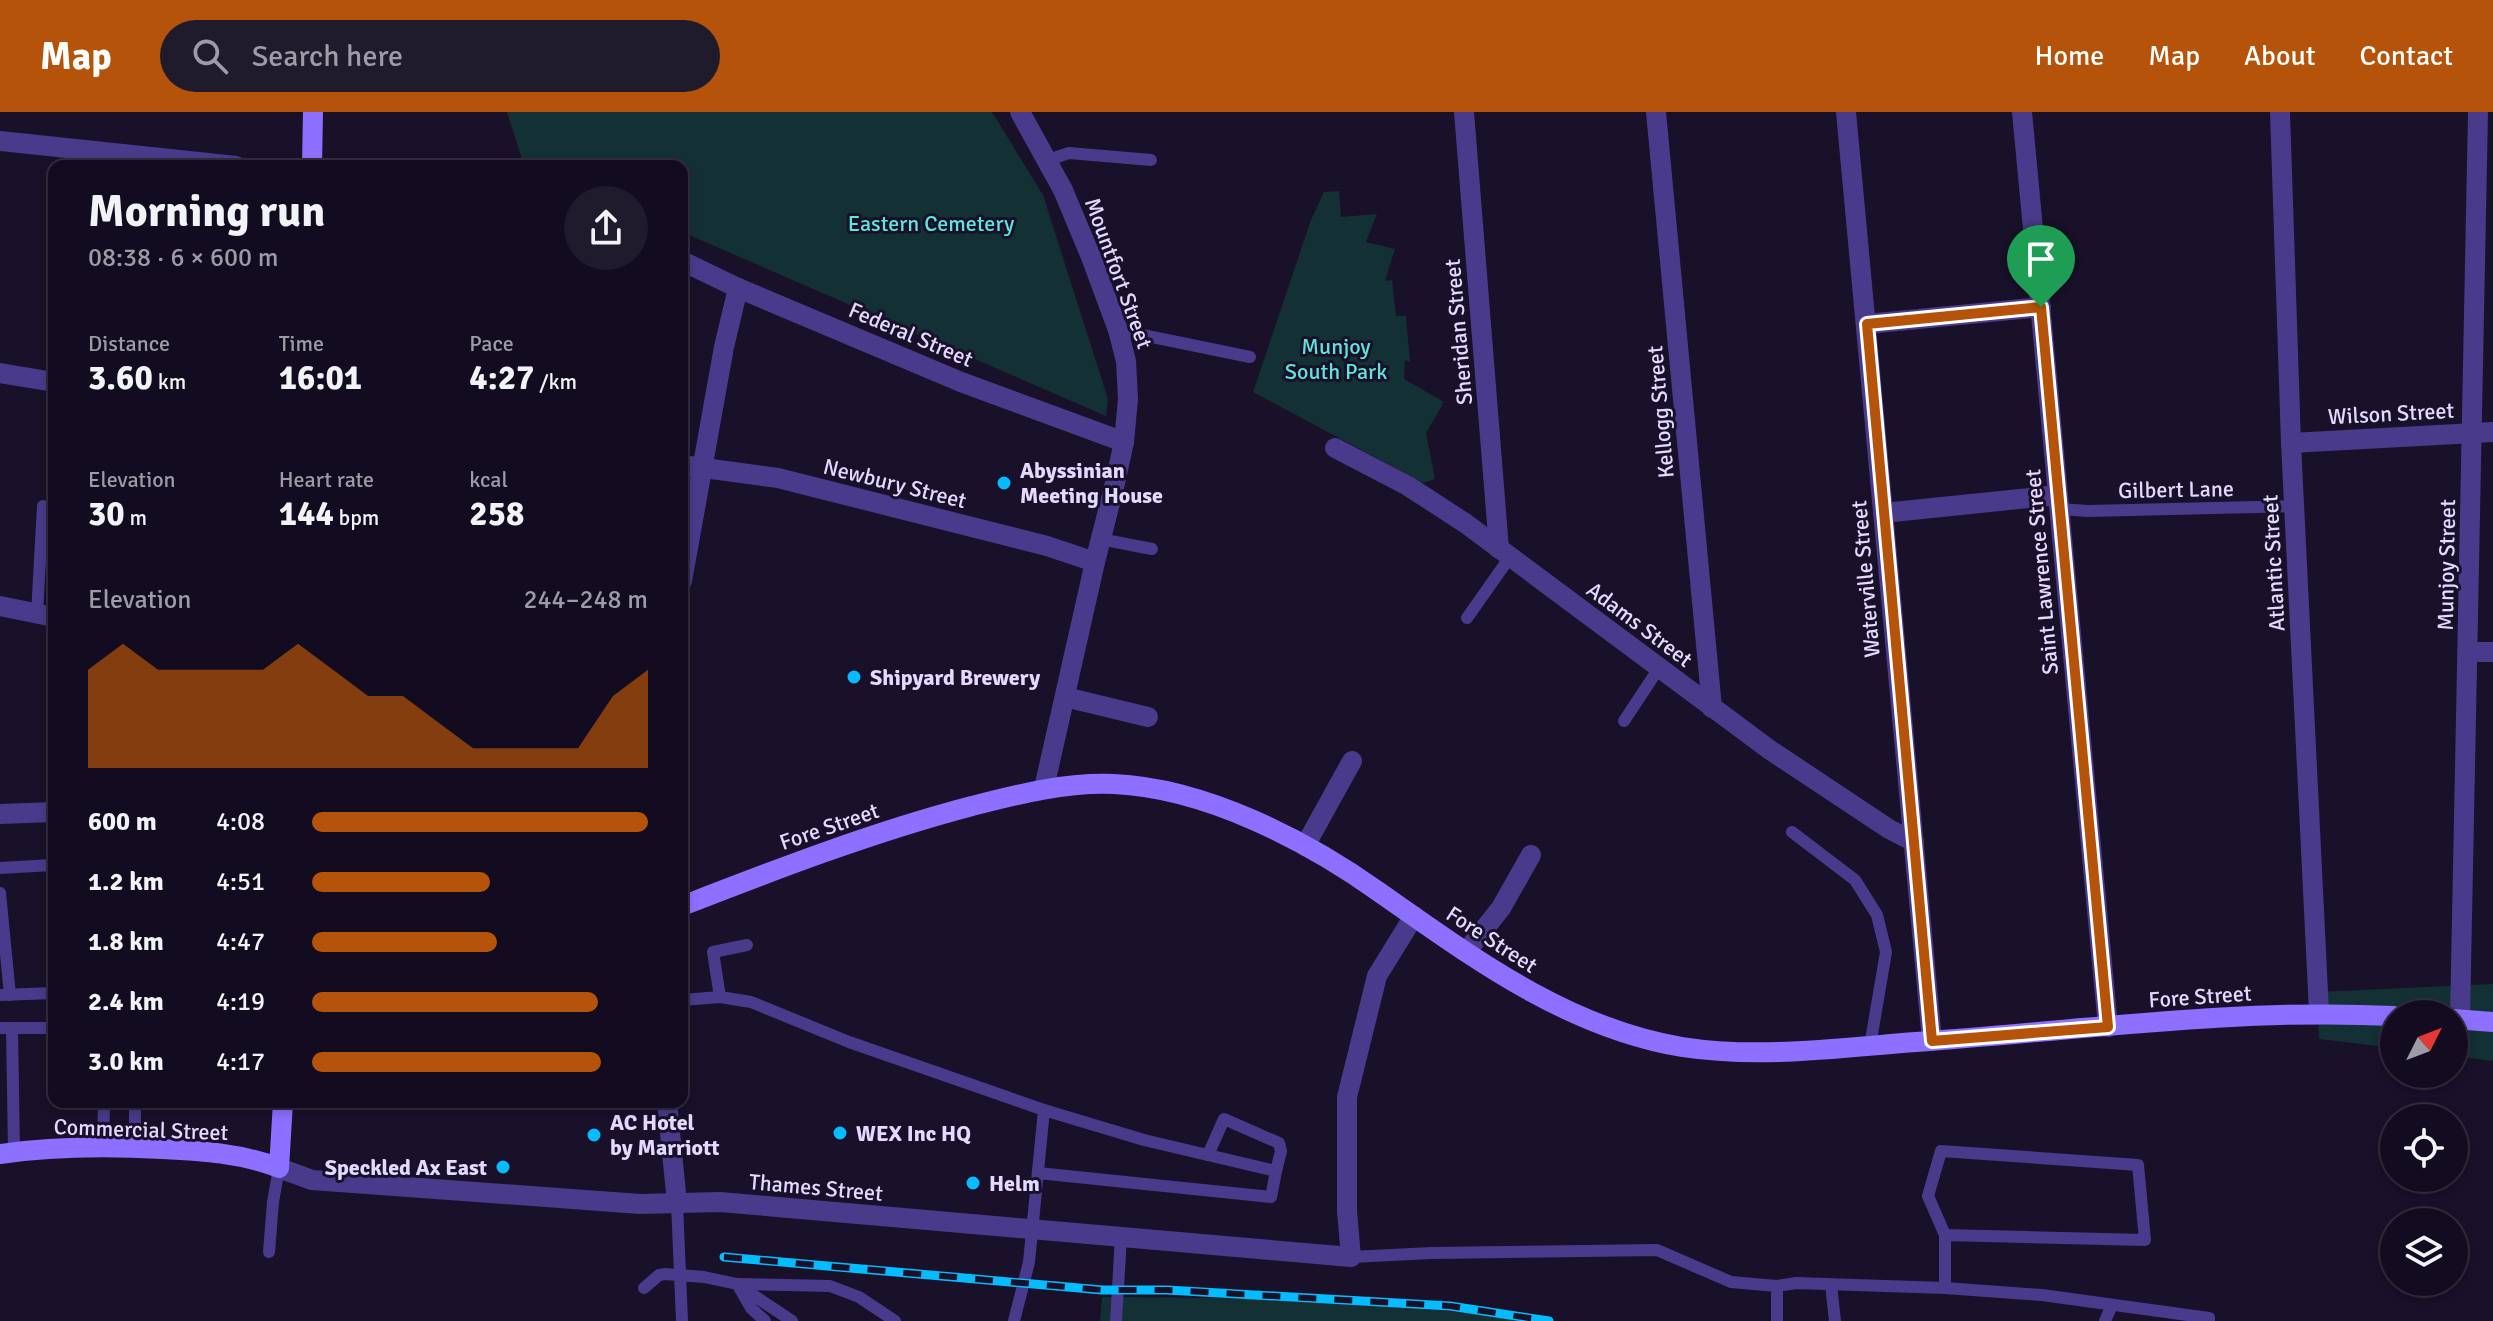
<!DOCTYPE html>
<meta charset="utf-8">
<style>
:root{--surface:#130c20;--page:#201a2d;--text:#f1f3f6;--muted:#9d9ba5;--line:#322c3e;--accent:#b45309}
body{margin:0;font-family:Signika,sans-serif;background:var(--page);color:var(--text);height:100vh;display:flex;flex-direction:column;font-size:30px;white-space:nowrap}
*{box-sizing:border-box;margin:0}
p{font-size:26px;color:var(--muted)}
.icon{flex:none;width:44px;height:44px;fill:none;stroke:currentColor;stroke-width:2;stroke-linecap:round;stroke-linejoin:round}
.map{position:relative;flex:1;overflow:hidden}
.panel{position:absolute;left:48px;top:48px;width:640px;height:948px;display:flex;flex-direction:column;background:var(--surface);border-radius:16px;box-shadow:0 4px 12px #0003,0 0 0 2px var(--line)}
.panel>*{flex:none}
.needle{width:52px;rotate:48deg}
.buttons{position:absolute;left:2380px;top:888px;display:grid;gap:16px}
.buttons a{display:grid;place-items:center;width:88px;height:88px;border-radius:50%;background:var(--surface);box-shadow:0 4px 12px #0003,0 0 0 2px var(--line);font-size:40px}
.pin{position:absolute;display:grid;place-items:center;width:68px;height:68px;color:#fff;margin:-82px -34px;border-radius:50% 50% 50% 0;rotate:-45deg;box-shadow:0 0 8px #0007}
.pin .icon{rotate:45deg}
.round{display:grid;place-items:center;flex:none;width:84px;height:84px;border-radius:42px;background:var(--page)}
.overview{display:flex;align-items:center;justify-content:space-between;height:136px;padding:0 40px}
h1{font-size:44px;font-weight:700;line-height:60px}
.metrics{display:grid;grid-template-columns:repeat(3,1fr);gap:12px;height:136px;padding:8px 40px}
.metrics div{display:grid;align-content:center}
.metrics b{font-size:34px;font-weight:700}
.metrics small{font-size:22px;font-weight:400}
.metrics p{font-size:22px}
.chart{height:224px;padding:16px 40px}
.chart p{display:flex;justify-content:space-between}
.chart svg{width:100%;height:144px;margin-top:8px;fill:var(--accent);opacity:.7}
ul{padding:0 40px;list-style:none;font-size:26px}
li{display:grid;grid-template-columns:128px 96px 1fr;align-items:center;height:60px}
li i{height:20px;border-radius:10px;background:var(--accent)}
header{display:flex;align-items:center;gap:48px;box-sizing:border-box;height:112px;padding:0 40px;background:var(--accent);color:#fff}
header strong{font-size:38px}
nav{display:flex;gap:44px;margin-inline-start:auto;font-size:28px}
.search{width:560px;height:72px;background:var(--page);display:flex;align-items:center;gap:20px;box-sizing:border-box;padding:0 28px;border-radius:44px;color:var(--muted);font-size:30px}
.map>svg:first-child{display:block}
</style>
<header>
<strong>Map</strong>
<div class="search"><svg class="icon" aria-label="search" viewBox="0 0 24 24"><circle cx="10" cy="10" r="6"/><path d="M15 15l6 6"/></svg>Search here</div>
<nav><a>Home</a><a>Map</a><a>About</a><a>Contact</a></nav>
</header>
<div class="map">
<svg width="2493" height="1209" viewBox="0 0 2493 1209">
<rect width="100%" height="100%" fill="#19102a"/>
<!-- green -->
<g fill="#133035">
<polygon points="507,0 992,0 1043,83 1108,287 1106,304 682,120 682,54 524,53"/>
<polygon points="1339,79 1341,105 1377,102 1366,130 1395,137 1385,169 1392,168 1396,204 1406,204 1410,250 1405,248 1404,267 1444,290 1426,321 1435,367 1423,371 1253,280 1311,108 1324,80"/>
<polygon points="2493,872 2493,949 2454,944 2454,902 2394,902 2394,936 2319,927 2318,880"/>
<path d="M1102 1185C1241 1186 1384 1186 1520 1209H1100Z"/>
</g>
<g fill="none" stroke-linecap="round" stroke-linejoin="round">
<!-- lane -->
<g stroke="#4a3a8b" stroke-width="12">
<polyline points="1048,48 1069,41 1151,48"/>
<polyline points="1118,218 1250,245"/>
<polyline points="2059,397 2088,399 2294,394"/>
<polyline points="1100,427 1152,437"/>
<polyline points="37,502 43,394"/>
<polyline points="1467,506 1510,445"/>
<polyline points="1624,609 1659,556"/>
<polyline points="1792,720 1855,768 1877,803 1886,840 1870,934"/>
<polyline points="0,756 52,753 54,784"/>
<polyline points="0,781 10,883"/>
<polyline points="0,883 54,881"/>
<polyline points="720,885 713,840 747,833"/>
<polyline points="682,888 720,885 751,890 849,930 1044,998 1144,1028 1276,1059 1271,1085 1038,1061"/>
<polyline points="0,916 54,916"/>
<polyline points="12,916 14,1040"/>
<polyline points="103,1035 104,990"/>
<polyline points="135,1036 135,990"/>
<polyline points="1208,1043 1224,1007 1279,1031 1281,1039 1276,1059"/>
<polyline points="677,1091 682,1209"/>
<polyline points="269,1140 273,1090 279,1056"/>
<polyline points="1351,1145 1431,1141 1657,1138 1731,1170 1777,1174 1777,1209"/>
<polyline points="738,1173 792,1209"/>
<polyline points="1831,1173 1835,1209"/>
<polyline points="1777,1174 1796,1171 1945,1176 2042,1183 2209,1206 2209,1209"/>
<polyline points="739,1175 751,1196 765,1209"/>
<polyline points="644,1176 659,1163 665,1162 704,1165 737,1172 830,1174 859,1185 895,1209"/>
<polyline points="1945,1176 1945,1123 2145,1128 2138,1053 1941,1039 1928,1084 1945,1123"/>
<polyline points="1014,1209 1029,1150 1044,998"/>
<polyline points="1116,1209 1121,1125"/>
<polyline points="2105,1209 2112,1193"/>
</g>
<!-- street -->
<g stroke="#4a3a8b" stroke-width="20">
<polyline points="1020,0 1063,78 1091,145 1118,218 1126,249 1128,287 1124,330 1115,371 1095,450 1044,676"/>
<polyline points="1464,0 1499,437"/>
<polyline points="1656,0 1712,596"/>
<polyline points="1846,0 1932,929"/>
<polyline points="2022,0 2108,915"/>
<polyline points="2280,0 2291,331 2319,900"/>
<polyline points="0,29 236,54"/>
<polyline points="682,149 738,176 961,270 1124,330"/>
<polyline points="1867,212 2041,195"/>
<polyline points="0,261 54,270"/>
<polyline points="2291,331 2493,320"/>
<polyline points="1335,336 1408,374 1465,411 1770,638 1889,717 1914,730"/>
<polyline points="682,353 778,366 1047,434 1095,450"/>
<polyline points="1883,401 2058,383"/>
<polyline points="682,469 724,235 738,176"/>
<polyline points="0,494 54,505"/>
<polyline points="2469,540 2493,540"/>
<polyline points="1065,585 1148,605"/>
<polyline points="0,702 54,700"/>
<polyline points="1305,734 1352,649"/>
<polyline points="1466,840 1501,796 1531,743"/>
<polyline points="2460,907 2478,0"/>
<polyline points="667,990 677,1091"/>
<polyline points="279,1056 312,1068 640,1092 720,1090 1351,1145 1347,1099 1347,985 1377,864 1414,804"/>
</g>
<!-- secondary -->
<g stroke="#8c70ff" stroke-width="20">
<polyline points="312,54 313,0"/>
<path d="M682 794C777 757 873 720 972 694 1019 682 1065 670 1114 672 1205 676 1306 728 1379 780 1472 845 1567 916 1682 935 1759 947 1839 936 1916 930 2075 919 2235 896 2394 904"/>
<polyline points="2454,907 2493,910"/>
<path d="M0 1042C54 1034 108 1034 162 1037 202 1039 241 1041 279 1056L283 990"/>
</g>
<!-- rail casing -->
<g stroke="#05bcff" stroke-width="9">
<polyline id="rail" points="724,1145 1102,1178 1167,1178 1450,1194 1549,1209"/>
</g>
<!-- rail -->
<use href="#rail" stroke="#19102a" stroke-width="6" stroke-dasharray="18" stroke-linecap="butt"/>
</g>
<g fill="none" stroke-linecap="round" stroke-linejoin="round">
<!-- route casing -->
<g stroke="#fff" stroke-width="16">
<polygon id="route" points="2041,195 2108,915 1932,929 1867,212"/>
</g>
<!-- route -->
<use href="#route" stroke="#b45309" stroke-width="10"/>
</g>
<!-- markers -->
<g fill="#05bcff" stroke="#19102a" stroke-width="3">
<circle cx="1004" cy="371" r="8"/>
<circle cx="854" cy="565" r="8"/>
<circle cx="840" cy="1021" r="8"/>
<circle cx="594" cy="1023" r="8"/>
<circle cx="503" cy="1055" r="8"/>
<circle cx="973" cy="1071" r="8"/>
</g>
<g text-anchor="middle" stroke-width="6" stroke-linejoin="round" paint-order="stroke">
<!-- park labels -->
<g font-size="22" fill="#60e4d9" stroke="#19102a">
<text x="931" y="119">Eastern Cemetery</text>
<text x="1336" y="242">Munjoy<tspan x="1336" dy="25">South Park</tspan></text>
</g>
<!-- street labels -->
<g font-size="22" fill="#e4d9ff" stroke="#19102a">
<text transform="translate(1119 161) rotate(70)" y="8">Mountfort Street</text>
<text transform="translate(1458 220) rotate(-95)" y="8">Sheridan Street</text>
<text transform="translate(911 222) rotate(23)" y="8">Federal Street</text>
<text transform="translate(1660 300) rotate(-95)" y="8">Kellogg Street</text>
<text transform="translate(2391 301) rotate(-3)" y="8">Wilson Street</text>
<text transform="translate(895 371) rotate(14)" y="8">Newbury Street</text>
<text transform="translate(2176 377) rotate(-1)" y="8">Gilbert Lane</text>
<text transform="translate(2273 451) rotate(-93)" y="8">Atlantic Street</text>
<text transform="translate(2446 453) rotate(-89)" y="8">Munjoy Street</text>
<text transform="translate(2041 460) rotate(-95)" y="8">Saint Lawrence Street</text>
<text transform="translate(1865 467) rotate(-95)" y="8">Waterville Street</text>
<text transform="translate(1640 512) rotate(37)" y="8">Adams Street</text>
<text transform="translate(829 714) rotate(-19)" y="8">Fore Street</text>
<text transform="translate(1492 827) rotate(33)" y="8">Fore Street</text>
<text transform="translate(2200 884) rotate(-4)" y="8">Fore Street</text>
<text transform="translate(141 1017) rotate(2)" y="8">Commercial Street</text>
<text transform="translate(816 1075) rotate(5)" y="8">Thames Street</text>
</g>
<!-- poi labels -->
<g font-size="22" font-weight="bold" fill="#e4d9ff" stroke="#19102a" text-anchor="start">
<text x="1020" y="366">Abyssinian<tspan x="1020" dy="25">Meeting House</tspan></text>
<text x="870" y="573">Shipyard Brewery</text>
<text x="610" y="1018">AC Hotel<tspan x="610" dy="25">by Marriott</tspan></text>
<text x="856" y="1029">WEX Inc HQ</text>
<text x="487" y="1063" text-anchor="end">Speckled Ax East</text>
<text x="989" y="1079">Helm</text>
</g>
</g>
</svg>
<div class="buttons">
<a><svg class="needle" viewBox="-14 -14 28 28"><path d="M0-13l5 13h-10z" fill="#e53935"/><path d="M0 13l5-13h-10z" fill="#9d9ba5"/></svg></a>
<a><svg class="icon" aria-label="locate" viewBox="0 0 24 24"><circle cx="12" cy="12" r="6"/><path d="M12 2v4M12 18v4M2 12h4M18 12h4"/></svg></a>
<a><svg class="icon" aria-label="layers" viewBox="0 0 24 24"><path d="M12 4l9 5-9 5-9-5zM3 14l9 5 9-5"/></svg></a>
</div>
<div class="pin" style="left:2041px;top:195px;background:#1e9e55"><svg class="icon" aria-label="arrive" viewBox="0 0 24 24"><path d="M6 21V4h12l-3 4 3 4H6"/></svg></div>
<section class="panel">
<div class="overview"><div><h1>Morning run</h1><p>08:38 · 6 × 600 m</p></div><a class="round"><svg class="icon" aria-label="share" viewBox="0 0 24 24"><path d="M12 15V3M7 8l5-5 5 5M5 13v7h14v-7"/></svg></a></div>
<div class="metrics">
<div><p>Distance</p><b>3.60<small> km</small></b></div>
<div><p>Time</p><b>16:01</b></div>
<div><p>Pace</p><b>4:27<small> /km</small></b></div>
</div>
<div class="metrics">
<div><p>Elevation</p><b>30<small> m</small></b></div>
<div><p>Heart rate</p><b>144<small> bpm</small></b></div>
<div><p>kcal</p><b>258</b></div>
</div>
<div class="chart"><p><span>Elevation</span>244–248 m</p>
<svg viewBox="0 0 160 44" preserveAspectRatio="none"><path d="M0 44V14L10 6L20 14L30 14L40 14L50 14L60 6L70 14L80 22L90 22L100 30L110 38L120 38L130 38L140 38L150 22L160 14V44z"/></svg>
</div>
<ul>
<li><b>600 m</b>4:08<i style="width:100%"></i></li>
<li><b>1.2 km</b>4:51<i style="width:53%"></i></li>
<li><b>1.8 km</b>4:47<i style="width:55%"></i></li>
<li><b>2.4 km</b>4:19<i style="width:85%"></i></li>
<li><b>3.0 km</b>4:17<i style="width:86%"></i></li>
</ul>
</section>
</div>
